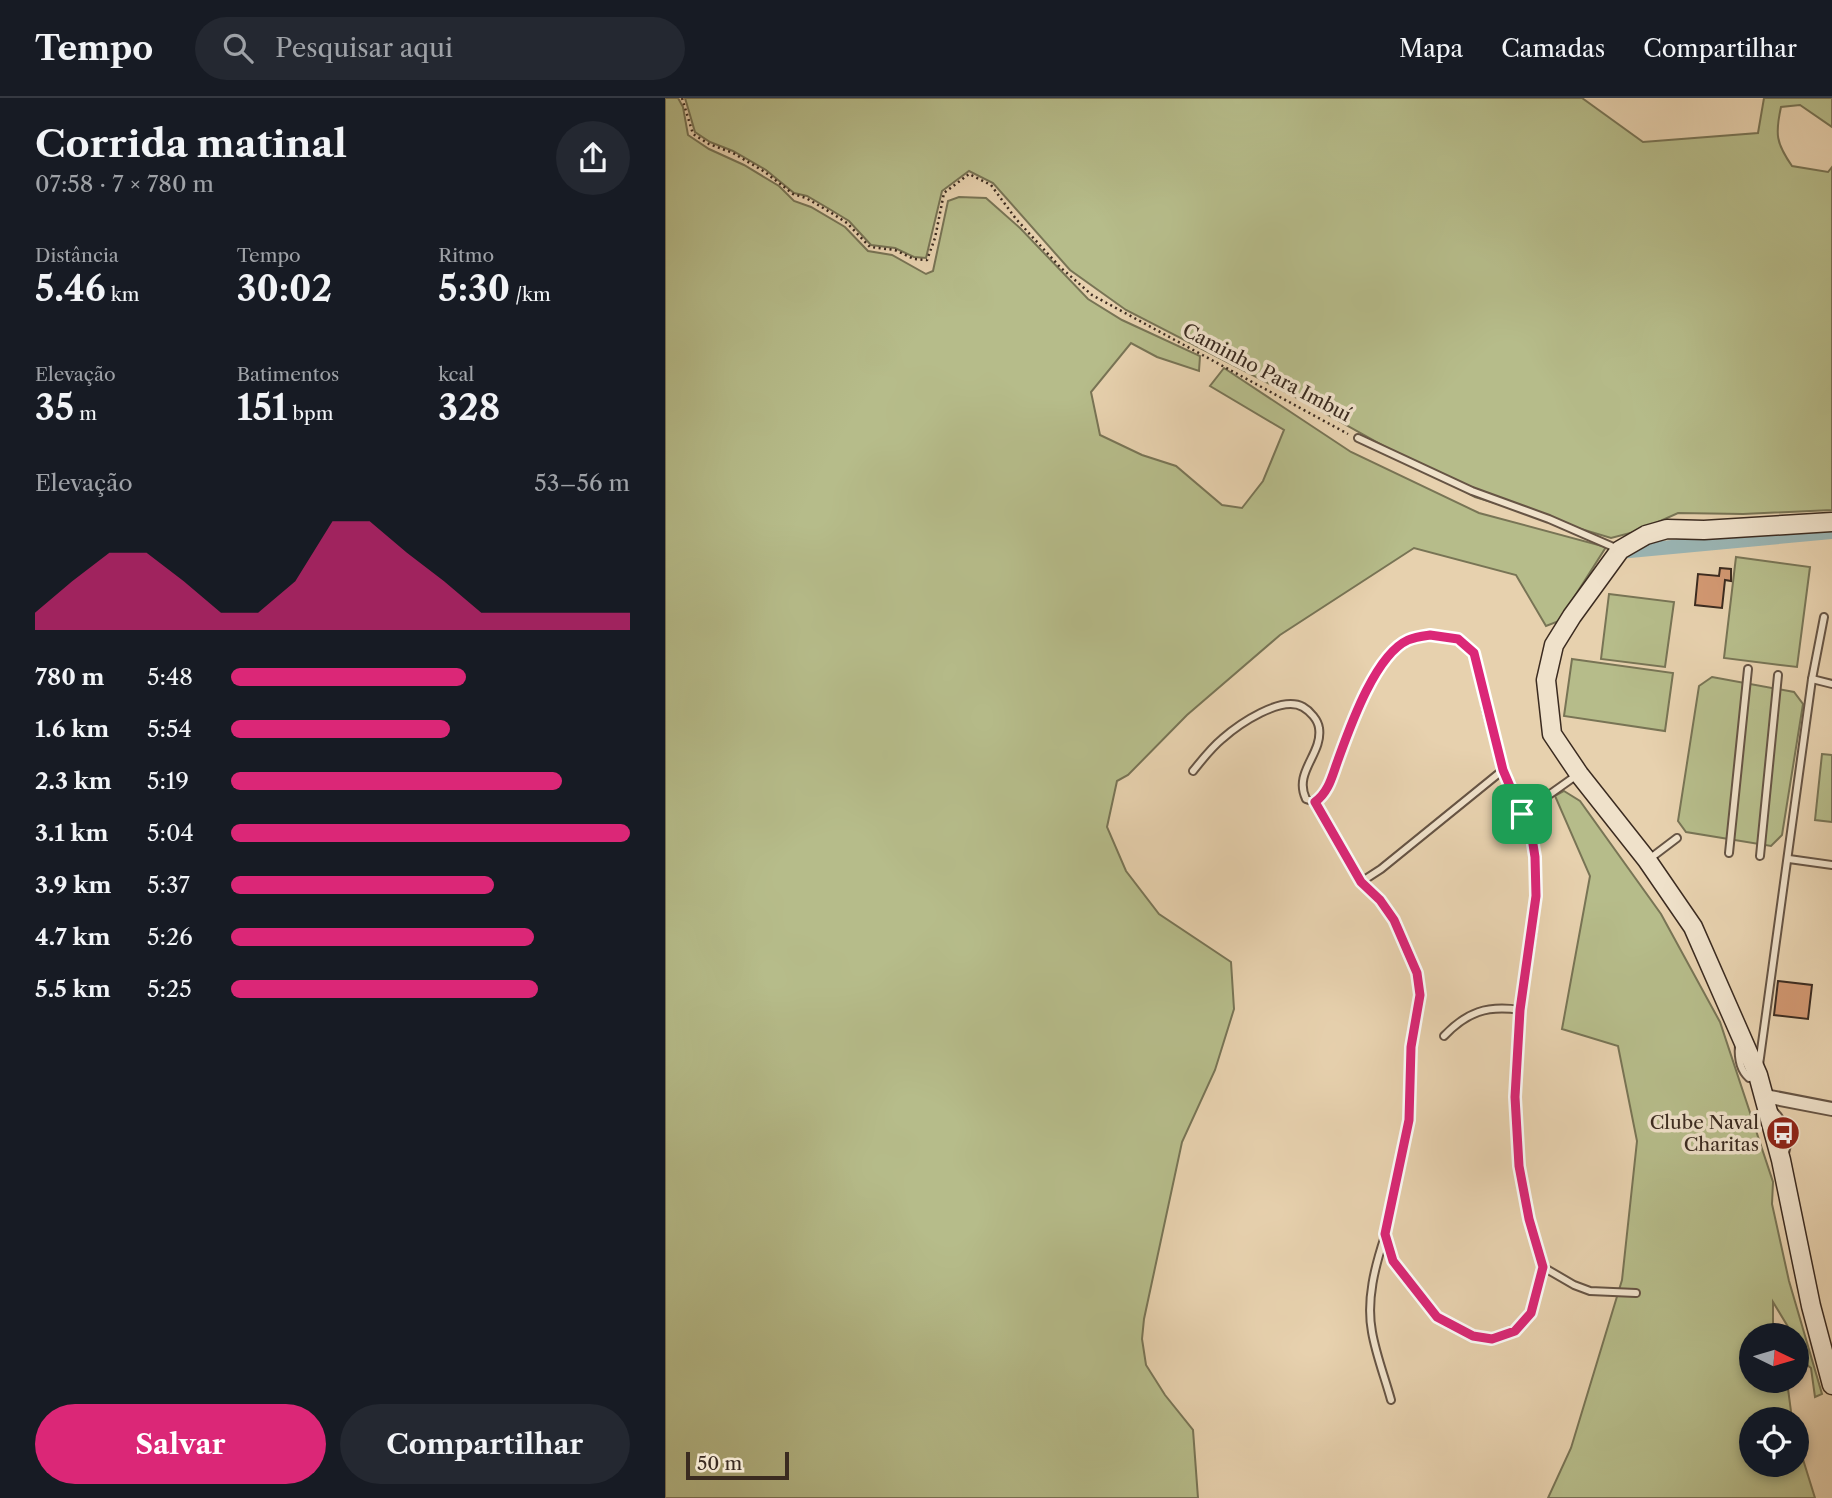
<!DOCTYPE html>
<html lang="pt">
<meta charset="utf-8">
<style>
:root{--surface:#171b24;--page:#242831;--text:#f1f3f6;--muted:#9ea1a6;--line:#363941;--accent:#db2777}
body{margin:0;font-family:"Libre Caslon Text",serif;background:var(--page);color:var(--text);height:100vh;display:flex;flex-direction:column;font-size:26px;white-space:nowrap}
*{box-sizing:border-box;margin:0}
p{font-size:23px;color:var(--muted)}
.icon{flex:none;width:38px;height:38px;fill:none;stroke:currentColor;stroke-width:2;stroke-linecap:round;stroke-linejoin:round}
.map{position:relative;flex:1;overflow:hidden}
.sheet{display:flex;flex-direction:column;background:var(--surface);width:665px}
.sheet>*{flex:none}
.needle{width:46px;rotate:95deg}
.controls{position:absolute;left:1074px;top:1225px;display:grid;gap:14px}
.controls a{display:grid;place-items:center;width:70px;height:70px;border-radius:50%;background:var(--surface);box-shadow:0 4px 10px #0003;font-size:35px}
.scale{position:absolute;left:21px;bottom:18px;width:103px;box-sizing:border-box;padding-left:7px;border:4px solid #3b2b20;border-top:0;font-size:19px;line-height:24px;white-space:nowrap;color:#3b2b20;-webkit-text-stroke:5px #efe1ca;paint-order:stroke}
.pin{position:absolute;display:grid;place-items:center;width:60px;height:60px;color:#fff;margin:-30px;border-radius:14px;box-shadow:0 4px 10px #0006}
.round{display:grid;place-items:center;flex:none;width:74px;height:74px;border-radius:37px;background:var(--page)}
.overview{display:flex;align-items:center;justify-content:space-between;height:119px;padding:0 35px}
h1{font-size:38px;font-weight:700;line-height:52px}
.stats{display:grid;grid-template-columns:repeat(3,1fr);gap:10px;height:119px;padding:7px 35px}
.stats div{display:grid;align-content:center}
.stats b{font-size:35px;font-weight:700}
.stats small{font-size:19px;font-weight:400}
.stats p{font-size:19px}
.chart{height:196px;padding:14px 35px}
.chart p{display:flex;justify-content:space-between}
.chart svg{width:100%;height:126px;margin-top:7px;fill:var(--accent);opacity:.7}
.action{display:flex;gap:14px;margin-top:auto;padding:14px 35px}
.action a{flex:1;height:80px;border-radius:42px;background:var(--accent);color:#fff;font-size:28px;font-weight:700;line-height:80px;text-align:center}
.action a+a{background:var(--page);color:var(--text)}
ul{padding:0 35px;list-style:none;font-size:23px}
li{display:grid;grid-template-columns:112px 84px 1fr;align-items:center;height:52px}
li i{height:18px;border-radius:9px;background:var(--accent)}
header{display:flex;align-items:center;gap:42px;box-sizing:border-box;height:98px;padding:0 35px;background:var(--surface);border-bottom:2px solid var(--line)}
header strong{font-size:33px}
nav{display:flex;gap:38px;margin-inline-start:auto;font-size:24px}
.search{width:490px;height:63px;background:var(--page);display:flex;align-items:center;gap:18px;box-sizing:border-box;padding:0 24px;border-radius:38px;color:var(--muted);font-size:26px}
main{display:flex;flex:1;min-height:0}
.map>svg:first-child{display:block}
</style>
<header>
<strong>Tempo</strong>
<div class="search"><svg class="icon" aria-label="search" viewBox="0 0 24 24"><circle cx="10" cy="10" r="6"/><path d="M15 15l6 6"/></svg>Pesquisar aqui</div>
<nav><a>Mapa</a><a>Camadas</a><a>Compartilhar</a></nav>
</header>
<main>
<section class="sheet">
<div class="overview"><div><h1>Corrida matinal</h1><p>07:58 · 7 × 780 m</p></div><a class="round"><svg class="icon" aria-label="share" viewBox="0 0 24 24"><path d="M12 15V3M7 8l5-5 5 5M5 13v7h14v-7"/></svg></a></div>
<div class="stats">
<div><p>Distância</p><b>5.46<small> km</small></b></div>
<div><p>Tempo</p><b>30:02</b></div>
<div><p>Ritmo</p><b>5:30<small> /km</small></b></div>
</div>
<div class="stats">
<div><p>Elevação</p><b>35<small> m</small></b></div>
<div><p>Batimentos</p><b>151<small> bpm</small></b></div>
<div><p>kcal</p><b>328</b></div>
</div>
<div class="chart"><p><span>Elevação</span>53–56 m</p>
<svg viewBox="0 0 160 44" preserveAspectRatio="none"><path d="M0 44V38L10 27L20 17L30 17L40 27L50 38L60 38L70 27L80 6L90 6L100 17L110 27L120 38L130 38L140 38L150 38L160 38V44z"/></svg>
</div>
<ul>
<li><b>780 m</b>5:48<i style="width:59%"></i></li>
<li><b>1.6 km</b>5:54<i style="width:55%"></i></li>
<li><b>2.3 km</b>5:19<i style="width:83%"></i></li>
<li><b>3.1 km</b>5:04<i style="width:100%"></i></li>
<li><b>3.9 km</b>5:37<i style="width:66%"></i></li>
<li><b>4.7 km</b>5:26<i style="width:76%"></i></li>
<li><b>5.5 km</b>5:25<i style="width:77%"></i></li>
</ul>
<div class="action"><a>Salvar</a><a>Compartilhar</a></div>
</section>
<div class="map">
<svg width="1167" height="1400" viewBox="0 0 1167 1400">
<rect width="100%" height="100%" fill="#e7d1ae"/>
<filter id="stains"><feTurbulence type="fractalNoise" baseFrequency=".00286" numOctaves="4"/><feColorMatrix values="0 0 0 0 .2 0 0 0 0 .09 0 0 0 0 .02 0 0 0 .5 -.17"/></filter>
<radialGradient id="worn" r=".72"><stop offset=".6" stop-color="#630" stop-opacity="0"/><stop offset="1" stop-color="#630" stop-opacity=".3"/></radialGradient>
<!-- green -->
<g fill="#b6bc8a" stroke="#787455" stroke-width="2">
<polygon points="0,0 13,0 18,9 23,37 44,51 79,67 114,88 129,103 146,109 180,129 203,153 227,157 261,176 268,173 283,103 294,99 321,100 355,130 423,201 457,222 535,258 534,273 492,259 466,245 426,294 435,337 477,357 511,368 557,407 577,410 598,383 619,332 545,288 559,270 686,354 814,415 941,449 894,523 881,528 851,477 749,450 615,537 522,617 463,677 452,683 442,729 461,773 494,816 566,864 569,911 550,972 517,1044 479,1221 477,1241 481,1267 500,1297 528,1332 533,1400 0,1400"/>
<path d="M20 0H917L978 44 1093 35 1099 0H1167V29L1135 7 1116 9C1110 36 1111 45 1127 68L1163 74 1167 69V412L1078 416 1013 415 973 433 946 440 810 399 638 303 461 212 405 172 328 85 304 73 277 93 261 160 249 159 230 150 206 147 184 123 166 112 142 98 129 95 101 72 68 53 45 44 30 34Z"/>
<polygon points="1071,459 1145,469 1132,569 1059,560"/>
<polygon points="944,496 1009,504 1000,569 936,561"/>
<polygon points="907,561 1008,575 1000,633 899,618"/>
<polygon points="1047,579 1129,594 1138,606 1117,737 1106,748 1021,734 1013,723 1034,588"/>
<polygon points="1157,656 1167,657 1167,724 1150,722"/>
<path d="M899 693 915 703 996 816 1055 924 1108 1084 1107 1106 1124 1183 1157 1296 1150 1299 1146 1270C1133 1261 1132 1253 1132 1237H1128L1108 1204V1237H1087V1283H1122L1127 1321H1087V1367H1132V1342L1150 1400H883L906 1350 957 1182 972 1043 953 948 897 931 925 778 890 698Z"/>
</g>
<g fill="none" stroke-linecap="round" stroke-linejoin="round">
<!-- canal -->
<polyline stroke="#9ab5b4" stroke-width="14" points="954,454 1167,434"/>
</g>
<!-- building -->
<g fill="#d29872" stroke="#3b2b20" stroke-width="2">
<polygon points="1055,470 1066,471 1066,483 1060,482 1057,510 1030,507 1033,476 1054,478"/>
<polygon points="1113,883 1147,887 1143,921 1109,917"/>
</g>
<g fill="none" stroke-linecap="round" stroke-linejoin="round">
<!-- lane casing -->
<g stroke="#665444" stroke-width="10">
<g id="lane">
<polyline points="693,340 807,393 884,421 953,451"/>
<polyline points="1147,581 1167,586"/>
<path d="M528 673C537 662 546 650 557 641 574 626 616 597 638 609 645 613 653 622 654 630 658 656 628 674 641 701L650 704C667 692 671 667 678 648 692 608 721 529 775 538 788 541 799 543 807 554 815 564 818 597 821 611 830 647 842 682 857 716"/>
<polyline points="650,704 696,784 715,802 729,822 752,875 755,897 746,949 744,1022 720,1136 728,1163 772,1219 808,1238 827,1241 850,1233 866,1215 878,1169 909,1187 925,1193 971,1195"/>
<polyline points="1064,755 1083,571"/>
<polyline points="1095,758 1113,577"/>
<polyline points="1124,761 1167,767"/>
<polyline points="983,762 1012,740"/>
<polyline points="696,784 716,771 838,672"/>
<path d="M855 912C852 964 847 1017 854 1069 859 1103 868 1136 878 1169"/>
<path d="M779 938C802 914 822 907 855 912 862 862 876 809 870 758 868 744 862 730 857 716L912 677"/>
<path d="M1074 947C1073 959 1075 972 1084 980L1092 977"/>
<polyline points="1094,967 1147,581 1159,519"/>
<path d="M1106 1011C1119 1021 1126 1042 1119 1057"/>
<path d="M720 1138C710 1168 701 1202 707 1234 711 1257 720 1280 726 1302"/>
</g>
</g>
<!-- street casing -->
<g stroke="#665444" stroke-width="16">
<polyline id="street" points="1100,998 1167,1011"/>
</g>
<!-- secondary casing -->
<g stroke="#3b2b20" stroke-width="21">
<polyline id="secondary" points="1167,424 1039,432 1002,431 981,437 955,452 907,518 889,547 881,582 887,636 914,676 982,762 1028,829 1093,977 1116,1062 1146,1208 1167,1287"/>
</g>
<!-- path -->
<polyline stroke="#3b2b20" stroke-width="2.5" stroke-dasharray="2 3.5" stroke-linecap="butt" points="17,0 28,36 44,46 68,55 100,74 128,96 141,100 165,114 182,125 205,149 230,152 249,161 262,162 270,140 279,95 304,76 326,87 351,121 395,169 427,197 683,336"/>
<!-- lane -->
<use href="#lane" stroke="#efe1ca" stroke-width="6"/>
<!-- street -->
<use href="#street" stroke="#efe1ca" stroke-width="12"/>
<!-- secondary -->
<use href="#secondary" stroke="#efe1ca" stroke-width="18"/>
</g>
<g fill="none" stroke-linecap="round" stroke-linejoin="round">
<!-- route casing -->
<g stroke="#fff" stroke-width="14">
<path id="route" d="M765 537 793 541 809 555 838 672 867 740 870 759 871 798 855 912 850 999 854 1068 864 1121 878 1169 866 1215 850 1233 827 1241 808 1238 772 1219 728 1163 720 1136 744 1022 746 949 755 897 752 875 729 822 715 802 696 784 650 704C664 694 667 678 673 662 685 629 710 557 743 542 750 539 758 538 765 537Z"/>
</g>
<!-- route -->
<use href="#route" stroke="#db2777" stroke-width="9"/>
</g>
<!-- icons -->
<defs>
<g id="bus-disc" transform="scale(1.75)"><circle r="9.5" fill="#8f2418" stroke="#efe1ca"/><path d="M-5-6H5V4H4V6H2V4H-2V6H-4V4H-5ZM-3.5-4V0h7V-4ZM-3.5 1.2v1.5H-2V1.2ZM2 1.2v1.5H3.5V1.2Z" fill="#fff"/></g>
</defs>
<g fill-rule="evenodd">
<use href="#bus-disc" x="1118" y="1035"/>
</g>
<g text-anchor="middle" stroke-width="7" stroke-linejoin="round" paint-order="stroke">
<!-- street labels -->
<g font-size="19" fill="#3b2b20" stroke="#efe1ca">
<text transform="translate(602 274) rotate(28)" y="7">Caminho Para Imbuí</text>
</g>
<!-- poi labels -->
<g font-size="19" fill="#3b2b20" stroke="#efe1ca" text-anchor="end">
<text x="1094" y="1031">Clube Naval<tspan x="1094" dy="22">Charitas</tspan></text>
</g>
</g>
<rect width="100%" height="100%" filter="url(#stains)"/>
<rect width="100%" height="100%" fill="url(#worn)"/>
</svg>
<div class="controls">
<a><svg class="needle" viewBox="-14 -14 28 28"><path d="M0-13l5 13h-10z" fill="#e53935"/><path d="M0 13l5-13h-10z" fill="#9ea1a6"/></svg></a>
<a><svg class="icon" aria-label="locate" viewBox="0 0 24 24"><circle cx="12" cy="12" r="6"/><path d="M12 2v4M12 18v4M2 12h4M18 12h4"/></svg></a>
</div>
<div class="scale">50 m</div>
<div class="pin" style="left:857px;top:716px;background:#1e9e55"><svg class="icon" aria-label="arrive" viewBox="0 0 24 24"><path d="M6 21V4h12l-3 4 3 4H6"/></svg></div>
</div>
</main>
